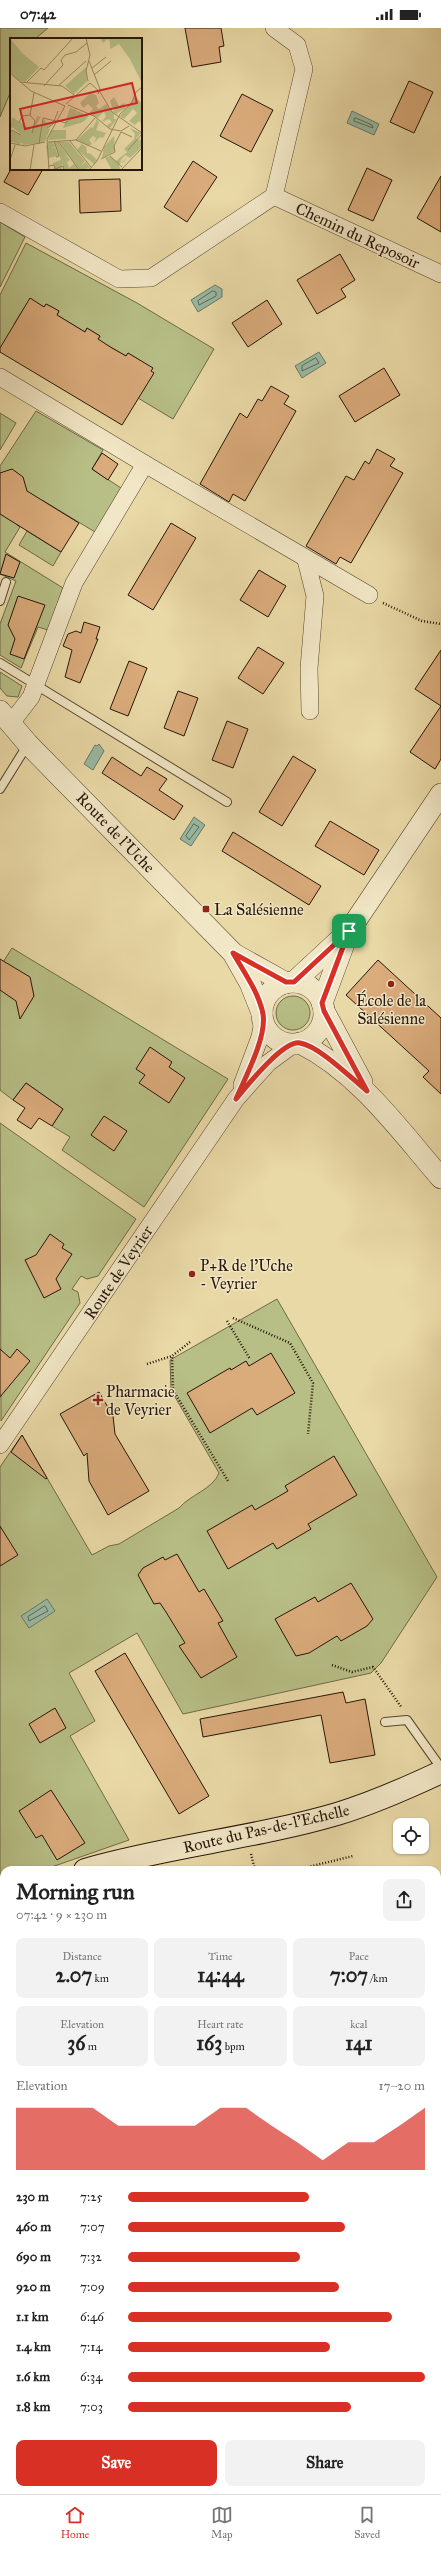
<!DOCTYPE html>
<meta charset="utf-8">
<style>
:root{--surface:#fff;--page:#f2f2f2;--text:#222;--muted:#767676;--line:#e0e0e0;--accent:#d93025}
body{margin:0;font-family:"IM FELL Great Primer",serif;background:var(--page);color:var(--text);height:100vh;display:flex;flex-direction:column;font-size:15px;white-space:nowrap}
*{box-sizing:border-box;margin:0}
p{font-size:13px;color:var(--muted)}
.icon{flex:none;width:22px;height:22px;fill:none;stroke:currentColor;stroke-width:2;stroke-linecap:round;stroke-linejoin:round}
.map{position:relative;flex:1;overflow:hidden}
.sheet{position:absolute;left:0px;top:1838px;width:441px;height:628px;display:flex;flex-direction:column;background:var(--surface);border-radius:12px 12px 0 0;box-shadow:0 1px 3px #0004}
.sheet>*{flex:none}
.controls{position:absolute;left:393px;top:1790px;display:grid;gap:8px}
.controls a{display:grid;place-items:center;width:36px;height:36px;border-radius:8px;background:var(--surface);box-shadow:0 1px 3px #0004;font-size:20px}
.pin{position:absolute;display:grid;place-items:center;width:34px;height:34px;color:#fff;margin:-17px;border-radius:8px;box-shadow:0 2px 6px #0006}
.round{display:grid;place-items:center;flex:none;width:42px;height:42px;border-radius:8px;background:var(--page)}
.headline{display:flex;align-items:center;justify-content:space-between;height:68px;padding:0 16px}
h1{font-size:22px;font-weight:800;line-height:30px}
.metrics{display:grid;grid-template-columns:repeat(3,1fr);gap:6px;height:68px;padding:4px 16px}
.metrics div{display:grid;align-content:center;border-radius:8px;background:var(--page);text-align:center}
.metrics b{font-size:20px;font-weight:800}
.metrics small{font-size:11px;font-weight:400}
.metrics p{font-size:11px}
.chart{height:112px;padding:8px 16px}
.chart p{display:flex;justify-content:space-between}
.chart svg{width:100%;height:72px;margin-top:4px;fill:var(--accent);opacity:.7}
.action{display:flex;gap:8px;margin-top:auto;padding:8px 16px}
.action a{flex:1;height:46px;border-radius:8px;background:var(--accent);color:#fff;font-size:16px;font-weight:800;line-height:46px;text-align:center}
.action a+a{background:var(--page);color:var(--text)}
ul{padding:0 16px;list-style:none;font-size:13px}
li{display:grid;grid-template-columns:64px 48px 1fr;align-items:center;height:30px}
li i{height:10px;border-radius:5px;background:var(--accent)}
.status{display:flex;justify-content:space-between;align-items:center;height:28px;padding:0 20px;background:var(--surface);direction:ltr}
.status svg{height:11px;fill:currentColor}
.tabs{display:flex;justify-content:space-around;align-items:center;height:56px;border-top:1px solid var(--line);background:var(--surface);font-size:11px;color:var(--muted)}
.tabs a{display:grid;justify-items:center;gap:2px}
.tabs .on{color:var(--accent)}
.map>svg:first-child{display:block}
</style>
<div class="status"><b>07:42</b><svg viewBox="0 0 49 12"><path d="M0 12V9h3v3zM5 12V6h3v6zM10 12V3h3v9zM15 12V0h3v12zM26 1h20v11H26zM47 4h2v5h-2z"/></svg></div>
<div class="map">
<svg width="441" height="2466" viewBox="0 0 441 2466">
<rect width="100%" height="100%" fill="#e9d9a6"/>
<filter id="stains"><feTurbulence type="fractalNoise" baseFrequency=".005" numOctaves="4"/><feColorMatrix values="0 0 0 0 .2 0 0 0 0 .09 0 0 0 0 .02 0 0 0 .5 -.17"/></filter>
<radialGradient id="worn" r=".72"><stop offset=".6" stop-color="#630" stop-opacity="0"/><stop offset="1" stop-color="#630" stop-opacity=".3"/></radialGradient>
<!-- green -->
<g fill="#b7bf86" stroke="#6e6a47">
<polygon points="0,0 48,0 35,11 11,11 11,63 0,89"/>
<polygon points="0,194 25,209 0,259"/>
<polygon points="26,215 137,275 214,321 173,391 138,370 141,333 128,325 126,328 98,312 100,308 87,300 85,304 57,287 59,283 46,276 44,279 30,271 14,296 29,305 0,320 0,267"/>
<polygon points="36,383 103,422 92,441 121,460 95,504 42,472 24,486 17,497 20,499 5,524 63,560 48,602 38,599 21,640 0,627 0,596 16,553 0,546 0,438"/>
<polygon points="0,385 16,395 0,422"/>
<polygon points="27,503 61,524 53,538 19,517"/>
<polygon points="0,644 22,658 18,669 7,668 0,660"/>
<polygon points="12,920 228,1051 144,1179 62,1122 70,1109 52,1098 63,1081 26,1055 13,1072 0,1062 0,939"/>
<circle cx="293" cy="985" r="17"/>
<polygon points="0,1095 136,1191 98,1248 87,1251 81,1248 72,1261 78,1264 80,1275 1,1393"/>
<path d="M277 1271 437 1549 381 1635 371 1645 183 1686 137 1605 69 1645 95 1693 70 1708 129 1812 43 1842H4V1857L0 1859V1439L22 1407 92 1527 109 1518 119 1516 179 1480C190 1467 213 1461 219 1445L171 1362 170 1332Z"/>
<polygon points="4,1996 4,2216 0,2216 0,1998"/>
<polygon points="0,2339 4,2346 4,2462 135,2462 133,2466 0,2466"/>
</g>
<!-- water -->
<g fill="#98baa4" stroke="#6a7866">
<polygon points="352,83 379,96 374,107 347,95"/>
<polygon points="215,257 222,261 222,269 198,284 191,272"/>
<polygon points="319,324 326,335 302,350 295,338"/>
<polygon points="99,716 104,723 93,742 84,736 95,717 97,718"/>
<polygon points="194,789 205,797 191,818 180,811"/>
<polygon points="47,1571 55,1583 29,1600 21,1588"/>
</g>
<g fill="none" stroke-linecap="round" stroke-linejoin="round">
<!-- shore -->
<g stroke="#5f6856" stroke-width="1">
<polygon points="356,90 372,97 373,100 354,93 354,91"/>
<polygon points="213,263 216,264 216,268 199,277 198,273"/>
<polygon points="316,330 319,335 302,343 302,338"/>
<polygon points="194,796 199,799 189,812 186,808"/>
<polygon points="45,1578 48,1583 29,1593 28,1589"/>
</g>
</g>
<!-- building -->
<g fill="#daab7b" stroke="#261508">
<polygon points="185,0 221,0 224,18 219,19 221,34 192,39"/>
<polygon points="409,53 433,64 414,105 390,94"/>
<polygon points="242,66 273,82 251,124 220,108"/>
<polygon points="193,133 217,149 187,194 164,179"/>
<polygon points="367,140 392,152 373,193 348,182"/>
<polygon points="11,141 43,141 28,167 4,154"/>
<polygon points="441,148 441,204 417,190"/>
<polygon points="120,151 121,183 80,185 79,152"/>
<polygon points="340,226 355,252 341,261 346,269 317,286 297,252"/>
<polygon points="30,270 44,279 46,276 52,279 59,283 57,287 85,304 87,300 100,308 98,311 112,320 126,328 128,325 153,340 151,343 154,345 122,397 0,324 0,320"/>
<polygon points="267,272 282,296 248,319 232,295"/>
<polygon points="384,340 400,367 355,394 339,368"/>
<polygon points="271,358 289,368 284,376 296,383 245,473 233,466 229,474 200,456 240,385 247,390 258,371 262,373"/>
<polygon points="377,421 395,431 390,438 403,445 351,535 340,529 336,536 306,518 346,448 354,452 365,433 369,436"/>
<polygon points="102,425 118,436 108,452 92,441"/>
<polygon points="12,441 23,449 27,463 79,495 61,524 0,486 0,445"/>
<polygon points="171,495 196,510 153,582 128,567"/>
<polygon points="6,526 20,534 14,550 0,546"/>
<polygon points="259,542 286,558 268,589 240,572"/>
<polygon points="18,568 45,577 24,631 10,626 15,611 8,597"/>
<polygon points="84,594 100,599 96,611 98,611 80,655 65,649 72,622 63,618 68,606 76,603 81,605"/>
<polygon points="258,619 284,635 263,666 238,650"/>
<polygon points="441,622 441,731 435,741 410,724 441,678 415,661"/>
<polygon points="129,633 147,640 128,688 110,681"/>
<polygon points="178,663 198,670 184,708 164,700"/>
<polygon points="227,693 248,701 233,740 212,732"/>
<polygon points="293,728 316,742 282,798 259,784"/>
<polygon points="112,729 141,748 147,739 167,751 159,762 183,778 174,792 102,745"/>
<polygon points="330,793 379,822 364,847 315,818"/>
<polygon points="233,804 321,858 309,877 222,823"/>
<polygon points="0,931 30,949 34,968 20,991 16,973 0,962"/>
<polygon points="378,932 441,990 441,1066 423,1049 429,1043 346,967"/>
<polygon points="150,1019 172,1034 169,1039 185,1050 169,1075 139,1055 145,1047 136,1041"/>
<polygon points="26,1055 63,1081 52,1098 39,1090 31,1101 17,1092 25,1080 13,1072"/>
<polygon points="104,1088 127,1103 114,1123 91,1107"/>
<polygon points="50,1206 64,1216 62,1220 72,1226 56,1251 61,1261 44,1270 25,1232 36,1227"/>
<polygon points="0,1321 10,1330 17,1321 30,1333 0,1369"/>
<polygon points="271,1325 295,1365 257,1387 252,1380 210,1405 187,1365 230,1340 231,1342 246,1333 249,1338"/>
<polygon points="99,1364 113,1388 115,1406 149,1463 108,1487 89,1453 87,1425 84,1428 60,1386"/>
<polygon points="22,1407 47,1450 46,1451 11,1424"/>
<polygon points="334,1428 357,1467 308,1496 311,1501 277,1521 273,1515 228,1541 207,1503 252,1477 255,1482 288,1463 285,1458"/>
<polygon points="0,1498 18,1527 0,1538"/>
<polygon points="177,1526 199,1564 204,1561 223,1593 218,1595 237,1629 201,1650 179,1618 185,1615 166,1584 160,1575 154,1576 138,1547 143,1540 163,1529 165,1532"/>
<polygon points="351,1555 373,1591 367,1598 341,1613 337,1608 309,1625 296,1628 275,1591 315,1569 318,1574"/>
<polygon points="125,1625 209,1768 179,1786 95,1643"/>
<polygon points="343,1664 346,1675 365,1671 375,1727 330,1735 321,1687 203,1709 200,1691"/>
<polygon points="55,1680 66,1700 40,1715 29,1696"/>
<polygon points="51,1762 85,1815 57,1832 42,1807 36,1810 19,1783"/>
</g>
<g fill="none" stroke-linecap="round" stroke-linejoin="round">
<!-- service casing -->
<g stroke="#574630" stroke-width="10">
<g id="service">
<polyline points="0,573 6,554"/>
<polyline points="0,635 227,774"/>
<polyline points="0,761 28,716"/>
<polyline points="385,1694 407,1692 441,1740"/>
<polyline points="142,2466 144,2462"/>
</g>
</g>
<!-- minor casing -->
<g stroke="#574630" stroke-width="18">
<g id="minor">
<polyline points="274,168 304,41 297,17 274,0"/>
<polyline points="0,184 119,251 151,250 274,168 441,246"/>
<polyline points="0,349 145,436 74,555 31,669 11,695"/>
<polyline points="145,436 369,567"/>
<polyline points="306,532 315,568 309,640 310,683"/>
<polyline points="242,1057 260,1009 263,993"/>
<polyline points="0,1417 236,1071 268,1035 294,1016"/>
<polyline points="0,2322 4,2329"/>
<polyline points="169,2462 176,2466"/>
</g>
</g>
<!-- tertiary casing -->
<g stroke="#574630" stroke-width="22">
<g id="tertiary">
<polyline points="0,683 28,716 233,925 250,955 262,985"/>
<polyline points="234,926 286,955"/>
<polyline points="294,954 349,903 441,766"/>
<circle cx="293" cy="985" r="31"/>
<polyline points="322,975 345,913"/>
<polyline points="324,983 362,1054"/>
<path d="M300 1015C359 1045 398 1100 441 1150"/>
</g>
</g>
<!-- secondary casing -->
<g stroke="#261508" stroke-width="24">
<g id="secondary">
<path d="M85 1842C168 1818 255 1810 337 1786 373 1775 407 1760 441 1744"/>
<polyline points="0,1872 4,1870"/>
</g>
</g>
<!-- path -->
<g stroke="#261508" stroke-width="2.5" stroke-dasharray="1 2" stroke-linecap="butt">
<polyline points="383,575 422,593 441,596"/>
<polyline points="233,1290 290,1315 313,1355 308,1406"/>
<polyline points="227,1293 250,1331"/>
<polyline points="190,1314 172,1328 173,1362 228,1453"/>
<polyline points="147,1336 172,1328"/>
<polyline points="332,1637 352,1644 373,1639 402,1680"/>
<polyline points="251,1826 255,1842"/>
<polyline points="296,1842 353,1828"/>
</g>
<!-- service -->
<use href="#service" stroke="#f1e6c5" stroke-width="8"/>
<!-- minor -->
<use href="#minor" stroke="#f1e6c5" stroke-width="17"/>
<!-- tertiary -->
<use href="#tertiary" stroke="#f1e6c5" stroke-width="21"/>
<!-- secondary -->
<use href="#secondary" stroke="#f1e6c5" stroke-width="22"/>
</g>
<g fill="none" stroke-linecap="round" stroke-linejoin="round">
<!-- route casing -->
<g stroke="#fff" stroke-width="8">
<path id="route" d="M349 903 322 975 324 983 367 1063C351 1050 319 1018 300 1015 283 1012 246 1059 236 1071 245 1050 267 1009 263 986 259 965 244 944 233 925L286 954H294Z"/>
</g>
<!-- route -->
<use href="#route" stroke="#d93025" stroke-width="5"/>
</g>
<!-- markers -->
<g fill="#8f2418" stroke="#f1e6c5" stroke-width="1.5">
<rect x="202" y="877" width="8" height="8" rx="2"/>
<circle cx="391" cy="956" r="4"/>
<circle cx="192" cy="1246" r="4"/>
<path d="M96 1366h4v4h4v4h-4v4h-4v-4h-4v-4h4z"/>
</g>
<g text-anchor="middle" stroke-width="3" stroke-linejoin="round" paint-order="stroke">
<!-- street labels -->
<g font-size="16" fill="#261508" stroke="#f1e6c5">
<text transform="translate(358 207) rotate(25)" y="6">Chemin du Reposoir</text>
<text transform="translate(116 804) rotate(46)" y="6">Route de l'Uche</text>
<text transform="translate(118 1244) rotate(-56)" y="6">Route de Veyrier</text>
<text transform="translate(266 1800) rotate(-13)" y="6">Route du Pas-de-l'Echelle</text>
</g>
<!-- poi labels -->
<g font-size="16" fill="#261508" stroke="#f1e6c5" text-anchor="start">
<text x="214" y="887">La Salésienne</text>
<text x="391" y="978" text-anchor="middle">École de la<tspan x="391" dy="18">Salésienne</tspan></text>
<text x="200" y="1243">P+R de l'Uche<tspan x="200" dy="18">- Veyrier</tspan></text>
<text x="106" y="1369">Pharmacie<tspan x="106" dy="18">de Veyrier</tspan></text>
</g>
</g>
<!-- overview -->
<g transform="translate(10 10)">
<rect width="132" height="132" fill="#e9d9a6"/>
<path d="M0 0 12 15 29 29 15 44 8 42 0 34ZM90 0H132V45L120 21 109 6 100 11V4L98 1 93 5ZM76 29 77 43 64 56 55 48ZM80 55 86 57 89 65 86 68 89 71 96 66 104 77V81H107L100 90 96 88 102 84 99 81 92 84 96 78 94 74 87 80 78 76 83 71 78 66 73 70 70 65ZM104 59 109 68 114 65 116 70 106 76 102 74 106 70 102 69 100 63ZM125 59 132 65V86L129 83 125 87 119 83 127 75 123 71 114 81 110 78ZM60 70 67 72 63 83 67 73 79 78 73 84 53 90 56 83 59 82 56 81ZM27 78 31 79 27 86 30 89 29 105 13 107V105L8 106 0 103 2 93 12 97 2 89 0 93 2 79 22 92ZM34 81 37 85 44 84 40 85 42 88 38 87 41 89 37 90 40 91 35 103 29 105 30 90ZM87 81 89 85 86 92 96 95 93 100 90 99 84 105 86 100 83 98 79 102 82 106 78 108 67 102 81 89 83 90ZM120 90 131 95 126 101 132 102V109L120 120 115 117 111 122 110 126 117 120 114 124 109 126 110 132H102L95 120 100 118 106 123 117 114 114 111 124 101 125 96ZM41 92H56V101L38 102ZM104 98 105 113 92 120 94 109ZM49 103 59 104 73 121 70 124 73 121 75 123 71 128 76 124 80 130 69 132ZM39 104H43L45 108 41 110 45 109 48 118 38 120 36 108ZM44 104H48L57 117 54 121 57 118 60 122 57 124 59 130 64 126 68 132H54L52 125V132H45L43 125 51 122ZM72 106 76 109 77 115 81 116 87 122 84 126 67 112Z" fill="#b7bf86"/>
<path fill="none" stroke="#9b8b67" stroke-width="1" d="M76 0 80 17 76 33 78 43M79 23 90 51 88 56M82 30 96 19M0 35 21 53 55 68M84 37 101 23M10 44 52 48 64 57M16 45 31 30 34 32 63 0M80 45 90 54 102 74 132 95M34 48 53 27 51 22 55 17 66 14 77 5M48 48 76 23M56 66 80 45M58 67 84 78 100 91 111 93 119 88M47 82 55 85 58 83M9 85 12 78 20 77M37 90 43 86 48 73M111 94 122 99M22 95 25 83 20 77 24 55M0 96 2 92 11 97M59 102 81 129M66 102 85 80M44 103 49 118 46 119M48 103 69 132M38 104 66 102 91 113M0 105 15 108 35 104M29 106 33 80 46 83M118 112 132 96M100 118 112 129M91 121 105 114 104 108 111 94M0 122 5 107M38 128 44 127 45 131 53 128 54 132M20 132 24 107M39 132 37 101 55 68M79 132 87 123 110 76 121 66 126 54 132 49M111 132 132 110"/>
<path fill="#d62828" fill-opacity="0.15" stroke="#d62828" stroke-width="2" d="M122 45 127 65 15 91 10 71Z"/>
<rect width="132" height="132" fill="none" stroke="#261508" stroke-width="2"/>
</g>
<rect width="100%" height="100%" filter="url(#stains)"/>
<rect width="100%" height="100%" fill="url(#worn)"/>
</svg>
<div class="controls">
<a><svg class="icon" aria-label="locate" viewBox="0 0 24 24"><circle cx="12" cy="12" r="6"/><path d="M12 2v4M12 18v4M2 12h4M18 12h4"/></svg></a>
</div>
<div class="pin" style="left:349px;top:903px;background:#1e9e55"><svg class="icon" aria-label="arrive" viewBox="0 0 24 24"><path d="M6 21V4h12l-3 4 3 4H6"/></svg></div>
<section class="sheet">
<div class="headline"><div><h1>Morning run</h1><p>07:42 · 9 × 230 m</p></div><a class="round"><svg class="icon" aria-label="share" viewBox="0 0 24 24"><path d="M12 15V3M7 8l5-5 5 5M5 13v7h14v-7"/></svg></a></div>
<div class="metrics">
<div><p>Distance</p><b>2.07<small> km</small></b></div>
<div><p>Time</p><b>14:44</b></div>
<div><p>Pace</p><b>7:07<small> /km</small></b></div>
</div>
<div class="metrics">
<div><p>Elevation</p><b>36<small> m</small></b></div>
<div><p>Heart rate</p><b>163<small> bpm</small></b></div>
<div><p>kcal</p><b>141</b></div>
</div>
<div class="chart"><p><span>Elevation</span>17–20 m</p>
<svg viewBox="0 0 160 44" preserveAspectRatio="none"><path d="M0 44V6L10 6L20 6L30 6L40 17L50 17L60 17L70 17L80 6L90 6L100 17L110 27L120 38L130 27L140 27L150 17L160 6V44z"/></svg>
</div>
<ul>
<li><b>230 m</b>7:25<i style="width:61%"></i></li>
<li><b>460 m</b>7:07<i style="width:73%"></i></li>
<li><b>690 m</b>7:32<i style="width:58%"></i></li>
<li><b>920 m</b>7:09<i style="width:71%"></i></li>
<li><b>1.1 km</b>6:46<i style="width:89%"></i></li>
<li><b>1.4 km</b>7:14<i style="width:68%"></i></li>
<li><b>1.6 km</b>6:34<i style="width:100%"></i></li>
<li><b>1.8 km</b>7:03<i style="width:75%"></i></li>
</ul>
<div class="action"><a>Save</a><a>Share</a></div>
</section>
</div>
<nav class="tabs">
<a class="on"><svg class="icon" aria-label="home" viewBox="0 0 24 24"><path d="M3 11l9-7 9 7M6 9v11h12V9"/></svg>Home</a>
<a><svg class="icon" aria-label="map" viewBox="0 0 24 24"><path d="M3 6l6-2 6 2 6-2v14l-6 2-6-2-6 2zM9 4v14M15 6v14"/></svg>Map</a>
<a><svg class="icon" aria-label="saved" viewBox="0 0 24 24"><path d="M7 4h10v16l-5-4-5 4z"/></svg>Saved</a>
</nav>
